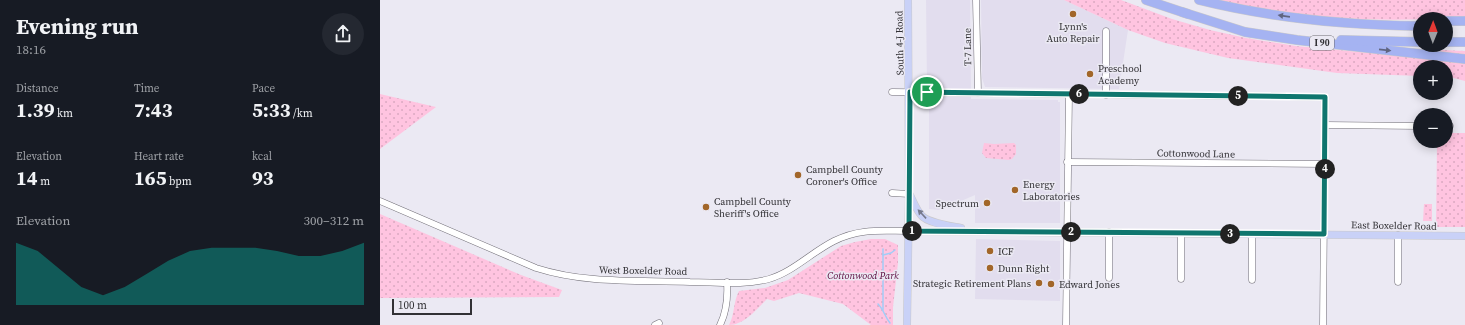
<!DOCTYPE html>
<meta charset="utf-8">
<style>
:root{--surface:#171b24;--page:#242831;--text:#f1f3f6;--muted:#9ea1a6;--accent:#0f766e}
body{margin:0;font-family:"Source Serif 4",serif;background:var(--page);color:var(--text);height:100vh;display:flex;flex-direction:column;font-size:15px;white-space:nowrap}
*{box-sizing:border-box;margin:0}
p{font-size:13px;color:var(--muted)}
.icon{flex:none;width:22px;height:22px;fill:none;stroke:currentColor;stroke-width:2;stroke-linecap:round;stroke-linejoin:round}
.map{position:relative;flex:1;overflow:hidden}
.drawer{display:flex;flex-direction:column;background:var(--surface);width:380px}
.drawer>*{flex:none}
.needle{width:26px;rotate:1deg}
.controls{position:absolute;left:1033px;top:12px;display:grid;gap:8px}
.controls a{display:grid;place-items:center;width:40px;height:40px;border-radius:50%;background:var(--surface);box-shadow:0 2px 10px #0003;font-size:20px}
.scale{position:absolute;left:12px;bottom:10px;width:80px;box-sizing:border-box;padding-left:4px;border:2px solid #323135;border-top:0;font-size:11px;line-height:14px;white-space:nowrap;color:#323135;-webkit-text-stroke:3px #ebe9f3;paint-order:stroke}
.pin{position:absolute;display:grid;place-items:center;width:34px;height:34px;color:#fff;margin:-17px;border:2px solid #fff;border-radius:50%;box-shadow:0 1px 4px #0007}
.km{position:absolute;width:20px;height:20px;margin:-10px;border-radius:50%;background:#222;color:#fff;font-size:11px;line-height:20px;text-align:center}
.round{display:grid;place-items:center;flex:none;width:42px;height:42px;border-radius:21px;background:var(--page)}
.headline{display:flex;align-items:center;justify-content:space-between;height:68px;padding:0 16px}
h1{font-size:22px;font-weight:700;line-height:30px}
.figures{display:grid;grid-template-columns:repeat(3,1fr);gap:6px;height:68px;padding:4px 16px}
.figures div{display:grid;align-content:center}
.figures b{font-size:20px;font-weight:700}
.figures small{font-size:11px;font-weight:400}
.figures p{font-size:11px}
.chart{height:112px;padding:8px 16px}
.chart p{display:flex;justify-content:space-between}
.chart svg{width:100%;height:72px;margin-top:4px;fill:var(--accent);opacity:.7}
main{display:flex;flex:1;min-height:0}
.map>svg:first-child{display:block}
</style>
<main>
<section class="drawer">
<div class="headline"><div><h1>Evening run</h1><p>18:16</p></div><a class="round"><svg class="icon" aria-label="share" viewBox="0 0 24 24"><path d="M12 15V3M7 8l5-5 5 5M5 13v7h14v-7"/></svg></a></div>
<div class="figures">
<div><p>Distance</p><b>1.39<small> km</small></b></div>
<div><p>Time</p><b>7:43</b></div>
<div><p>Pace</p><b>5:33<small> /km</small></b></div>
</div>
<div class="figures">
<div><p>Elevation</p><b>14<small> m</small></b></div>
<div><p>Heart rate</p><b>165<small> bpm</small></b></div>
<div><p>kcal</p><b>93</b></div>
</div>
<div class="chart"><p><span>Elevation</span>300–312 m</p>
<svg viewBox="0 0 160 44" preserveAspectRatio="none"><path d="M0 44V6L10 11L20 22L30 33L40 38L50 33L60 25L70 17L80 11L90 9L100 9L110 9L120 11L130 14L140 14L150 11L160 6V44z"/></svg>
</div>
</section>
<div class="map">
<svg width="1085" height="325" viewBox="0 0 1085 325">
<defs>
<pattern id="grass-dots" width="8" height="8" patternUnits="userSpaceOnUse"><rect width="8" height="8" fill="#ffc4e0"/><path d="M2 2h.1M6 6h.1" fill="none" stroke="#dba9c1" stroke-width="1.8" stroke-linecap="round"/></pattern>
</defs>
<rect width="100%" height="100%" fill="#ebe9f3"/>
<!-- built -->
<g fill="#e2ddee">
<polygon points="546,0 590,0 591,99 678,100 678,102 680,102 680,223 595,223 595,195 560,210 549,209 549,102 547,86"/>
<polygon points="601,0 684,0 748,30 739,89 605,87 602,78"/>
<polygon points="596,239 680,241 680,301 595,299"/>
</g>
<!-- grass -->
<g fill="url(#grass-dots)">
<polygon points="684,0 741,0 792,19 830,30 866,38 916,46 1085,62 1085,81 1066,76 1066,67 1040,67 1040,76 957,73 848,58 785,43 748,30"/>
<path d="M837 0H1085V17C1018 22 948 20 881 10 866 7 852 3 837 0Z"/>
<polygon points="1063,50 1085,51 1085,56 1054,52"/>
<polygon points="0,94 56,107 0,149"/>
<polygon points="1066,133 1085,133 1085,227 1056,227 1057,141 1066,141"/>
<polygon points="604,143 614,144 634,143 636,145 636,154 632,159 629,160 606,158 602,153"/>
<polygon points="1044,204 1052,204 1052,221 1043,221"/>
<polygon points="0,214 141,275 182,290 179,297 0,298"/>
<path d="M491 239H505L518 245V263L513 307V325H491L463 304 419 293 394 301 387 299C376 310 364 325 349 325 355 314 353 302 359 291L385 288 408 280 461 246 475 242Z"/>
</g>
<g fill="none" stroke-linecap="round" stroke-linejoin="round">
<!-- stream -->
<g stroke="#a2cdf7" stroke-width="1.5">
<polyline points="503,255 511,253 515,250"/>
<path d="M498 304C504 310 505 317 510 323"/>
<polyline points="503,310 503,249"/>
</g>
<!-- minor casing -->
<g stroke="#6f6c75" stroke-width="7">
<g id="minor">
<polyline points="596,0 598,93"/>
<polyline points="512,92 945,97 943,325"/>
<polyline points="726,95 726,31"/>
<polyline points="945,125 1040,126"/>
<polyline points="1066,126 1070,126"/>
<polyline points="687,162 945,164"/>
<polyline points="512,193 529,194"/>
<path d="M0 201 156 268C206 284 258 280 310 282 335 282 364 286 389 279 413 272 432 252 454 241 480 228 501 231 529 231"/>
<polyline points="1018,235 1018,282"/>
<polyline points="729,278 729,232"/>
<polyline points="801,279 801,233"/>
<polyline points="872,280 872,234"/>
<polyline points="275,325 279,323"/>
<path d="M340 325C347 311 348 298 347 282"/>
<polyline points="686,325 689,94"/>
</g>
</g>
<!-- major casing -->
<g stroke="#cac9ca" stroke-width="8">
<g id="major">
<path d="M530 195C533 201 536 209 541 215 547 223 571 226 581 228"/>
<polyline points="529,231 1085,236"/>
<polyline points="527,325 529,194 528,0"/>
</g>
</g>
<!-- highway casing -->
<g stroke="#cac9ca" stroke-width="10">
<g id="highway">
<polyline points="766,0 808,14"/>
<path d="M819 0C891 18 966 25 1040 26"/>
<polyline points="802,12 865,32 917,40 1085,59"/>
<polyline points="1066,21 1085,21"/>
<polyline points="961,40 1040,42"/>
<polyline points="1066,42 1085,42"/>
</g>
</g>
<!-- minor -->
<use href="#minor" stroke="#fff" stroke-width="6"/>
<!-- major -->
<use href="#major" stroke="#c9d1f7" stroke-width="7"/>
<!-- highway -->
<use href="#highway" stroke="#a5b3f2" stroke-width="9"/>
</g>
<!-- one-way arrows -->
<defs><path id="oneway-solid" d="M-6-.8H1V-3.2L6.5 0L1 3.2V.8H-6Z"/></defs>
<g fill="#606581">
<use href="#oneway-solid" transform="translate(904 16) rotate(-172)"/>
<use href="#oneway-solid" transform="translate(1005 50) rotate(6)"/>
</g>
<use fill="#76798c" href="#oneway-solid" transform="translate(542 214) rotate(-133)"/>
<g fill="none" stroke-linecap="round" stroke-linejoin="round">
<!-- route casing -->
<g stroke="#fff" stroke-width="8">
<polygon id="route" points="530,92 945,97 944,234 529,231"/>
</g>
<!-- route -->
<use href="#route" stroke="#0f766e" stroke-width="5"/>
</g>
<!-- markers -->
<g fill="#a26629" stroke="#ebe9f3" stroke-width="1.5">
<circle cx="693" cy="14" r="4"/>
<circle cx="710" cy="74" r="4"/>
<circle cx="418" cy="175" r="4"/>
<circle cx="635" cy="190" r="4"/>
<circle cx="607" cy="203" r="4"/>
<circle cx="326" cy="207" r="4"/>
<circle cx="610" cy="251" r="4"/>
<circle cx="610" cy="268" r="4"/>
<circle cx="659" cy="283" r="4"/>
<circle cx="671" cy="284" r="4"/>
</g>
<g text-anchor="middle" stroke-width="3" stroke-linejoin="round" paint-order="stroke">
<!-- shield labels -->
<rect fill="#ebe9f3" stroke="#6a686e" stroke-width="1" x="930" y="36" width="24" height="14" rx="3"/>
<g font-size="9" font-weight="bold" fill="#323135">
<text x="942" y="46">I 90</text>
</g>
<!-- poi labels -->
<g font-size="10" fill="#323135" stroke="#ebe9f3" text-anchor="start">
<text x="693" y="30" text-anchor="middle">Lynn's<tspan x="693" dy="12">Auto Repair</tspan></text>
<text x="718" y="72">Preschool<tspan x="718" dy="12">Academy</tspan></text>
<text x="426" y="173">Campbell County<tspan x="426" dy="12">Coroner's Office</tspan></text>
<text x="643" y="188">Energy<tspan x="643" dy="12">Laboratories</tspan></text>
<text x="334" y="205">Campbell County<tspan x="334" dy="12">Sheriff's Office</tspan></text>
<text x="599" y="207" text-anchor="end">Spectrum</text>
<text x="618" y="255">ICF</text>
<text x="618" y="272">Dunn Right</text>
<text x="651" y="287" text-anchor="end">Strategic Retirement Plans</text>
<text x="679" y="288">Edward Jones</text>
</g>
<!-- street labels -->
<g font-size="10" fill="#323135" stroke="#ebe9f3">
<text transform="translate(519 43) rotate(-91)" y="4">South 4-J Road</text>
<text transform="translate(587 47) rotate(-91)" y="4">T-7 Lane</text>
<text transform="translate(816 153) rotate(1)" y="4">Cottonwood Lane</text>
<text transform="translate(1014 225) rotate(1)" y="4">East Boxelder Road</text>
<text transform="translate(263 270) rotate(1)" y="4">West Boxelder Road</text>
</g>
<!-- park labels -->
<g font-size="10" font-style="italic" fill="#5a073c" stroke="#ebe9f3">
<text x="483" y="279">Cottonwood Park</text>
</g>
</g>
</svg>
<div class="controls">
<a><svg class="needle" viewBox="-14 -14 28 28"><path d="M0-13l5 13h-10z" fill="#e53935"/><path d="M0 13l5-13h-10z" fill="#9ea1a6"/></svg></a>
<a>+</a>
<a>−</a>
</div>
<div class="scale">100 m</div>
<div class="pin" style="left:547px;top:92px;background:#1e9e55"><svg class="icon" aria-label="arrive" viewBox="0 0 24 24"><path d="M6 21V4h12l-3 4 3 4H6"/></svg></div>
<b class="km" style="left:532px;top:231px">1</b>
<b class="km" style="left:691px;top:232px">2</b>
<b class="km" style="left:850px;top:234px">3</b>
<b class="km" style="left:945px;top:169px">4</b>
<b class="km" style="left:858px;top:96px">5</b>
<b class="km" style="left:699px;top:94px">6</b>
</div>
</main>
